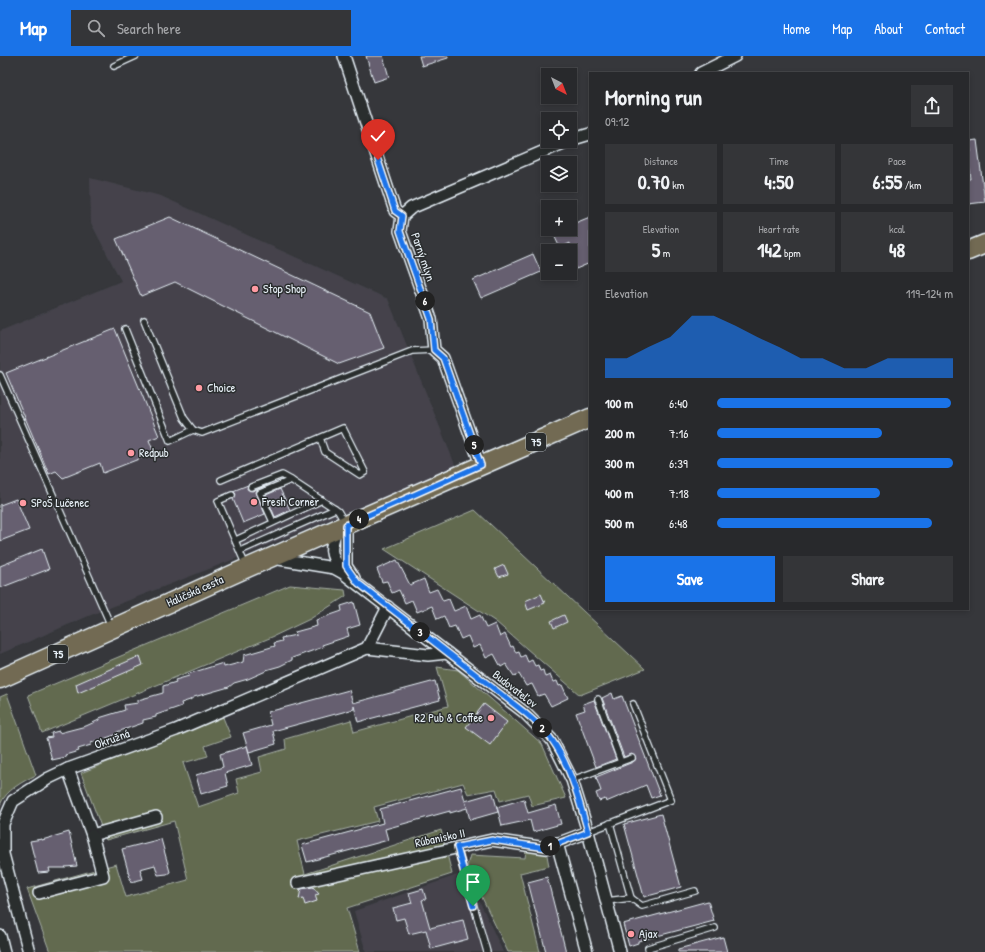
<!DOCTYPE html>
<meta charset="utf-8">
<style>
:root{--surface:#28292c;--page:#343538;--text:#f1f3f6;--muted:#a5a6a9;--line:#444548;--accent:#1a73e8}
body{margin:0;font-family:"Patrick Hand",sans-serif;background:var(--page);color:var(--text);height:100vh;display:flex;flex-direction:column;font-size:15px;white-space:nowrap}
*{box-sizing:border-box;margin:0}
p{font-size:13px;color:var(--muted)}
.icon{flex:none;width:22px;height:22px;fill:none;stroke:currentColor;stroke-width:2;stroke-linecap:round;stroke-linejoin:round}
.map{position:relative;flex:1;overflow:hidden}
.drawer{position:absolute;left:589px;top:16px;width:380px;height:538px;display:flex;flex-direction:column;background:var(--surface);border-radius:0px;box-shadow:0 2px 6px #0003,0 0 0 1px var(--line)}
.drawer>*{flex:none}
.needle{width:26px;rotate:138deg}
.controls{position:absolute;left:541px;top:12px;display:grid;gap:8px}
.controls a{display:grid;place-items:center;width:36px;height:36px;border-radius:0px;background:var(--surface);box-shadow:0 2px 6px #0003,0 0 0 1px var(--line);font-size:20px}
.pin{position:absolute;display:grid;place-items:center;width:34px;height:34px;color:#fff;margin:-41px -17px;border-radius:50% 50% 50% 0;rotate:-45deg;box-shadow:0 0 4px #0007}
.pin .icon{rotate:45deg}
.km{position:absolute;width:20px;height:20px;margin:-10px;border-radius:50%;background:#222;color:#fff;font-size:11px;line-height:20px;text-align:center}
.round{display:grid;place-items:center;flex:none;width:42px;height:42px;border-radius:0px;background:var(--page)}
.overview{display:flex;align-items:center;justify-content:space-between;height:68px;padding:0 16px}
h1{font-size:22px;font-weight:700;line-height:30px}
.metrics{display:grid;grid-template-columns:repeat(3,1fr);gap:6px;height:68px;padding:4px 16px}
.metrics div{display:grid;align-content:center;border-radius:0px;background:var(--page);text-align:center}
.metrics b{font-size:20px;font-weight:700}
.metrics small{font-size:11px;font-weight:400}
.metrics p{font-size:11px}
.chart{height:112px;padding:8px 16px}
.chart p{display:flex;justify-content:space-between}
.chart svg{width:100%;height:72px;margin-top:4px;fill:var(--accent);opacity:.7}
.primary-button{display:flex;gap:8px;margin-top:auto;padding:8px 16px}
.primary-button a{flex:1;height:46px;border-radius:0px;background:var(--accent);color:#fff;font-size:16px;font-weight:700;line-height:46px;text-align:center}
.primary-button a+a{background:var(--page);color:var(--text)}
ul{padding:0 16px;list-style:none;font-size:13px}
li{display:grid;grid-template-columns:64px 48px 1fr;align-items:center;height:30px}
li i{height:10px;border-radius:5px;background:var(--accent)}
header{display:flex;align-items:center;gap:24px;box-sizing:border-box;height:56px;padding:0 20px;background:var(--accent);color:#fff}
header strong{font-size:19px}
nav{display:flex;gap:22px;margin-inline-start:auto;font-size:14px}
.search{width:280px;height:36px;background:var(--page);display:flex;align-items:center;gap:10px;box-sizing:border-box;padding:0 14px;border-radius:0px;color:var(--muted);font-size:15px}
.map>svg:first-child{display:block}
</style>
<header>
<strong>Map</strong>
<div class="search"><svg class="icon" aria-label="search" viewBox="0 0 24 24"><circle cx="10" cy="10" r="6"/><path d="M15 15l6 6"/></svg>Search here</div>
<nav><a>Home</a><a>Map</a><a>About</a><a>Contact</a></nav>
</header>
<div class="map">
<svg width="985" height="896" viewBox="0 0 985 896">
<rect width="100%" height="100%" fill="#36373b"/>
<filter id="ink" filterUnits="userSpaceOnUse"><feTurbulence type="fractalNoise" baseFrequency=".025" numOctaves="2"/><feDisplacementMap in="SourceGraphic" scale="8" xChannelSelector="R" yChannelSelector="G"/><feConvolveMatrix kernelMatrix="1 2 1 2 8 2 1 2 1" color-interpolation-filters="sRGB"/></filter>
<g filter="url(#ink)">
<!-- built -->
<g fill="#44434b">
<polygon points="90,122 161,140 388,243 456,411 245,499 91,559 0,598 0,275 121,225 91,167"/>
<polygon points="466,816 503,896 366,896 354,855"/>
</g>
<!-- green -->
<g fill="#626a50" stroke="#a5aea4">
<polygon points="475,454 645,613 580,639 496,566 384,493"/>
<polygon points="290,529 345,534 346,540 310,563 272,581 42,677 28,639"/>
<polygon points="437,611 458,614 542,688 566,742 532,750 528,738 500,745 496,733 468,738 463,727 374,751 378,765 297,785 305,818 441,774 452,818 347,852 360,896 50,896 27,833 116,808 126,841 188,824 174,765 106,784 81,717 222,659 231,681 205,690 208,700 183,707 198,751 239,737 236,723 262,716 259,701 286,693 285,683 351,664 354,676 448,650"/>
<path d="M7 638 36 719C22 726 6 734 0 749V641Z"/>
<polygon points="526,794 546,794 549,810 520,817 540,896 508,896 467,810 470,799 525,802"/>
</g>
<!-- building -->
<g fill="#665e6f" stroke="#e8f1f8">
<polygon points="366,0 383,0 389,21 374,26"/>
<polygon points="419,0 448,0 448,2 422,10"/>
<polygon points="977,84 985,146 968,148 968,123 971,123 968,99 968,95 970,95 969,85"/>
<polygon points="170,161 370,256 384,292 339,308 175,226 141,240 116,183"/>
<polygon points="590,161 590,207 576,213 570,200 570,187 560,192 553,177 562,173 570,173 570,169"/>
<polygon points="533,198 541,216 481,242 473,224"/>
<polygon points="115,273 159,380 149,384 154,397 103,417 100,407 63,422 56,415 49,418 6,317"/>
<polygon points="270,428 258,433 256,436 265,458 243,467 233,443 236,438 233,435 248,429 247,433 252,435"/>
<polygon points="280,433 290,454 275,461 266,439"/>
<polygon points="16,443 29,474 0,485 0,449"/>
<polygon points="42,493 49,513 0,532 0,510"/>
<polygon points="397,504 410,529 424,523 429,536 437,533 443,545 449,543 454,555 466,550 471,563 480,559 486,572 495,568 500,581 505,578 511,591 513,590 516,597 519,596 521,601 525,599 528,606 532,604 535,610 538,609 540,615 543,614 545,621 550,619 553,626 557,625 559,630 562,629 568,642 551,650 544,638 538,640 532,628 526,630 519,618 514,620 506,608 501,611 494,598 486,602 480,589 473,592 468,580 461,583 455,570 449,572 444,560 437,563 432,550 417,556 412,544 405,547 399,534 392,537 387,525 382,526 377,513"/>
<polygon points="504,509 508,518 499,521 495,513"/>
<polygon points="541,538 545,547 528,554 525,545"/>
<polygon points="354,546 360,569 347,573 349,580 322,589 323,591 292,602 292,604 280,610 266,614 266,615 248,623 234,627 229,631 194,641 190,644 181,647 182,650 156,659 156,661 143,664 143,667 117,676 118,678 91,687 91,689 78,693 79,695 65,699 66,701 52,704 46,682 52,681 51,677 59,675 59,677 86,670 99,664 99,662 125,654 124,649 138,647 138,644 163,637 163,630 176,626 175,624 189,620 188,618 223,607 224,611 243,606 244,599 275,590 274,587 282,585 281,582 296,579 295,576 317,570 316,564 342,555 341,550"/>
<polygon points="564,559 567,566 554,572 551,565"/>
<polygon points="140,600 143,609 78,637 76,628"/>
<polygon points="435,625 440,644 358,666 354,650 354,653 273,675 276,688 249,696 243,677 271,669 268,656 349,634 353,647"/>
<polygon points="612,637 614,643 622,640 660,739 651,742 646,729 606,746 605,743 599,745 596,737 601,735 596,721 633,706 636,702 632,698 624,701 602,642"/>
<polygon points="594,644 616,703 596,711 576,657 585,654 583,648"/>
<polygon points="484,648 507,666 490,689 466,671"/>
<polygon points="247,690 252,709 225,717 228,730 201,738 196,719 223,711 220,698"/>
<polygon points="461,731 467,751 465,745 493,737 498,756 470,764 467,752 450,757 450,755 385,773 388,784 307,806 302,789 383,767 380,753"/>
<polygon points="524,743 528,757 556,749 561,768 533,776 530,764 502,770 497,751"/>
<polygon points="661,758 681,831 644,841 624,768"/>
<polygon points="69,776 77,810 65,811 66,812 49,812 50,816 38,817 30,785 42,783 42,784"/>
<polygon points="161,783 170,816 167,818 158,819 155,809 140,813 143,823 131,826 122,793"/>
<polygon points="547,821 566,896 546,896 528,826"/>
<polygon points="313,831 319,838 315,839 317,845 305,849 303,842 299,843 301,833"/>
<polygon points="423,833 426,843 422,844 430,872 463,864 468,883 431,893 426,874 409,878 404,862 396,864 393,852 412,847 409,837"/>
<polygon points="708,845 714,865 638,885 638,887 629,890 623,868"/>
<polygon points="723,881 727,896 678,896 678,893"/>
</g>
<g fill="none" stroke-linecap="round" stroke-linejoin="round">
<!-- service casing -->
<g stroke="#e8f1f8" stroke-width="8">
<g id="service">
<polyline points="114,10 136,0"/>
<polyline points="144,264 184,362 193,374 202,377 412,295 434,294"/>
<polyline points="125,273 170,385 193,374"/>
<polyline points="0,319 111,570"/>
<polyline points="221,424 343,372 365,416 360,419 325,396 320,382"/>
<polyline points="251,431 282,419 291,424"/>
<polyline points="232,439 218,445 246,510"/>
<polyline points="273,466 260,437 291,424 338,455 345,467"/>
<polyline points="236,484 322,444"/>
<polyline points="240,495 335,453"/>
<polyline points="621,706 632,702"/>
<polyline points="572,724 621,706 598,643"/>
<polyline points="610,767 631,842"/>
<polyline points="588,776 671,744 633,648"/>
<polyline points="457,791 487,896"/>
<polyline points="606,845 631,842 642,850 695,835"/>
<polyline points="649,896 648,892 715,872"/>
</g>
</g>
<!-- minor casing -->
<g stroke="#e8f1f8" stroke-width="14">
<g id="minor">
<polyline points="344,0 395,155 402,160 400,175 431,263 434,294 443,302 481,409"/>
<polyline points="701,17 735,0"/>
<polyline points="570,84 590,78"/>
<polyline points="402,160 411,152 568,85"/>
<polyline points="346,469 346,510 354,522"/>
<path d="M337 472C330 492 328 498 342 515"/>
<polyline points="273,502 334,512 343,517 524,656 552,684 572,724 588,776 620,896"/>
<polyline points="367,592 388,551"/>
<polyline points="68,713 92,779 156,761"/>
<polyline points="557,787 587,896"/>
<polyline points="298,827 492,784 546,792 588,776"/>
<polyline points="39,837 103,820 92,779"/>
<polyline points="0,880 4,896"/>
<polyline points="29,896 3,798 3,768 13,745 49,722 68,713 176,674 367,592 428,599 447,597"/>
</g>
</g>
<!-- primary casing -->
<g stroke="#e8f1f8" stroke-width="21">
<g id="primary">
<polyline points="968,195 985,188"/>
<polyline points="0,623 247,512 590,362"/>
</g>
</g>
<!-- service -->
<use href="#service" stroke="#2a2d2e" stroke-width="5.5"/>
<!-- minor -->
<use href="#minor" stroke="#2a2d2e" stroke-width="11"/>
<!-- primary -->
<use href="#primary" stroke="#726b52" stroke-width="18"/>
</g>
</g>
<g fill="none" stroke-linecap="round" stroke-linejoin="round" filter="url(#ink)">
<!-- route casing -->
<g stroke="#fff" stroke-width="8">
<path id="route" d="M378 104 395 155 402 160 400 175 431 263 434 294 443 302 481 409 346 469V510L358 527 524 656C534 665 545 673 552 684 571 711 579 745 588 776L546 792 492 784 457 791 473 850"/>
</g>
<!-- route -->
<use href="#route" stroke="#1a73e8" stroke-width="5"/>
</g>
<!-- markers -->
<g fill="#ff9aa2" stroke="#2a2d2e" stroke-width="1.5">
<circle cx="255" cy="233" r="4"/>
<circle cx="199" cy="332" r="4"/>
<circle cx="131" cy="397" r="4"/>
<circle cx="254" cy="446" r="4"/>
<circle cx="23" cy="447" r="4"/>
<circle cx="491" cy="662" r="4"/>
<circle cx="631" cy="878" r="4"/>
</g>
<g text-anchor="middle" stroke-width="3" stroke-linejoin="round" paint-order="stroke">
<!-- shield labels -->
<g fill="#2a2d2e" stroke="#afb6bb" stroke-width="1">
<rect x="526" y="377" width="20" height="18" rx="3"/>
<rect x="48" y="589" width="20" height="18" rx="3"/>
</g>
<g font-size="11" font-weight="bold" fill="#e8f1f8">
<text x="536" y="390">75</text>
<text x="58" y="602">75</text>
</g>
<!-- street labels -->
<g font-size="12" fill="#e8f1f8" stroke="#2a2d2e">
<text transform="translate(423 201) rotate(71)" y="4">Parný mlyn</text>
<text transform="translate(195 535) rotate(-24)" y="4">Haličská cesta</text>
<text transform="translate(515 633) rotate(38)" y="4">Budovateľov</text>
<text transform="translate(112 683) rotate(-20)" y="4">Okružná</text>
<text transform="translate(440 782) rotate(-12)" y="4">Rúbanisko II</text>
</g>
<!-- poi labels -->
<g font-size="12" fill="#e8f1f8" stroke="#2a2d2e" text-anchor="start">
<text x="263" y="237">Stop Shop</text>
<text x="207" y="336">Choice</text>
<text x="139" y="401">Redpub</text>
<text x="262" y="450">Fresh Corner</text>
<text x="31" y="451">SPoŠ Lučenec</text>
<text x="483" y="666" text-anchor="end">R2 Pub &amp; Coffee</text>
<text x="639" y="882">Ajax</text>
</g>
</g>
</svg>
<div class="controls">
<a><svg class="needle" viewBox="-14 -14 28 28"><path d="M0-13l5 13h-10z" fill="#e53935"/><path d="M0 13l5-13h-10z" fill="#a5a6a9"/></svg></a>
<a><svg class="icon" aria-label="locate" viewBox="0 0 24 24"><circle cx="12" cy="12" r="6"/><path d="M12 2v4M12 18v4M2 12h4M18 12h4"/></svg></a>
<a><svg class="icon" aria-label="layers" viewBox="0 0 24 24"><path d="M12 4l9 5-9 5-9-5zM3 14l9 5 9-5"/></svg></a>
<a>+</a>
<a>−</a>
</div>
<div class="pin" style="left:473px;top:850px;background:#1e9e55"><svg class="icon" aria-label="arrive" viewBox="0 0 24 24"><path d="M6 21V4h12l-3 4 3 4H6"/></svg></div>
<div class="pin" style="left:378px;top:104px;background:#d93025"><svg class="icon" aria-label="check" viewBox="0 0 24 24"><path d="M5 12l5 5 9-10"/></svg></div>
<b class="km" style="left:550px;top:790px">1</b>
<b class="km" style="left:542px;top:672px">2</b>
<b class="km" style="left:420px;top:576px">3</b>
<b class="km" style="left:359px;top:463px">4</b>
<b class="km" style="left:474px;top:389px">5</b>
<b class="km" style="left:425px;top:245px">6</b>
<section class="drawer">
<div class="overview"><div><h1>Morning run</h1><p>09:12</p></div><a class="round"><svg class="icon" aria-label="share" viewBox="0 0 24 24"><path d="M12 15V3M7 8l5-5 5 5M5 13v7h14v-7"/></svg></a></div>
<div class="metrics">
<div><p>Distance</p><b>0.70<small> km</small></b></div>
<div><p>Time</p><b>4:50</b></div>
<div><p>Pace</p><b>6:55<small> /km</small></b></div>
</div>
<div class="metrics">
<div><p>Elevation</p><b>5<small> m</small></b></div>
<div><p>Heart rate</p><b>142<small> bpm</small></b></div>
<div><p>kcal</p><b>48</b></div>
</div>
<div class="chart"><p><span>Elevation</span>119–124 m</p>
<svg viewBox="0 0 160 44" preserveAspectRatio="none"><path d="M0 44V32L10 32L20 25L30 19L40 6L50 6L60 12L70 19L80 25L90 32L100 32L110 38L120 38L130 32L140 32L150 32L160 32V44z"/></svg>
</div>
<ul>
<li><b>100 m</b>6:40<i style="width:99%"></i></li>
<li><b>200 m</b>7:16<i style="width:70%"></i></li>
<li><b>300 m</b>6:39<i style="width:100%"></i></li>
<li><b>400 m</b>7:18<i style="width:69%"></i></li>
<li><b>500 m</b>6:48<i style="width:91%"></i></li>
</ul>
<div class="primary-button"><a>Save</a><a>Share</a></div>
</section>
</div>
